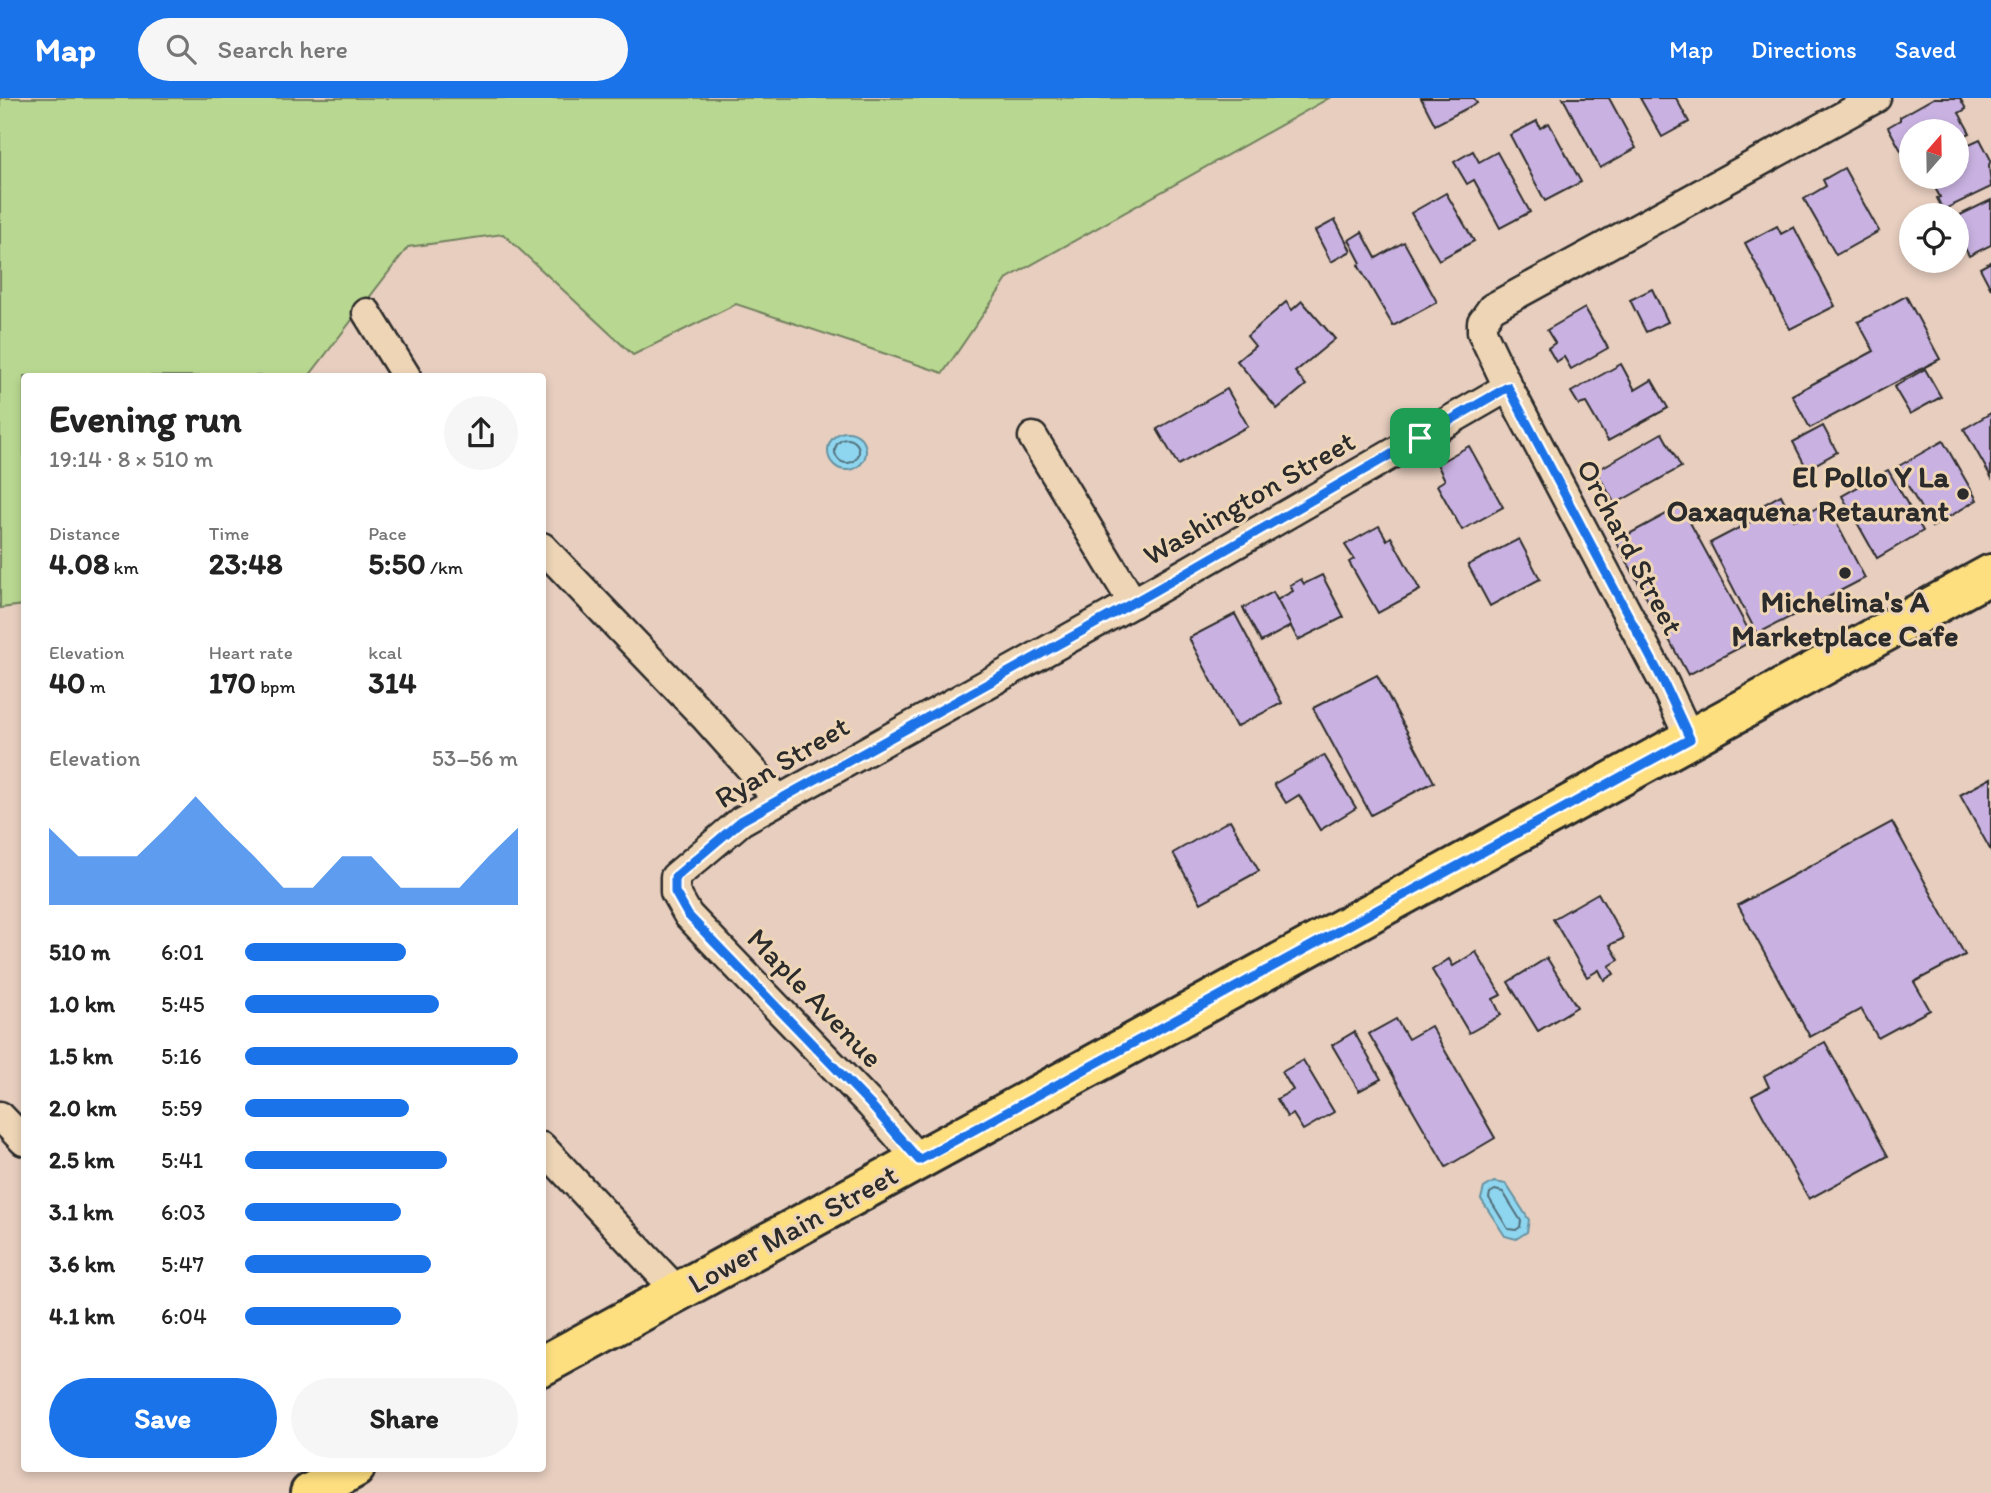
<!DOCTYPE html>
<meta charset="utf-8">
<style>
:root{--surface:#fff;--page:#f6f6f6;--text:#222;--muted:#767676;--accent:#1a73e8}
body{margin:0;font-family:Itim,sans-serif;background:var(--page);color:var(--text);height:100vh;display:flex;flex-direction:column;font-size:26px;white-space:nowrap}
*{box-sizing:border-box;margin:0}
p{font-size:23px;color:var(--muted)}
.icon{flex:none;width:38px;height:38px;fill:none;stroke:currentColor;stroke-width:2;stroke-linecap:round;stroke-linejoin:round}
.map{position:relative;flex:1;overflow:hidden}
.panel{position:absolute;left:21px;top:275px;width:525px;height:1099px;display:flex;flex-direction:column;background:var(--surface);border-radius:7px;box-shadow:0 4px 10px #0003}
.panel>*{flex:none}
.needle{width:46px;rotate:20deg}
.fabs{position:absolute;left:1899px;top:21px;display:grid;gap:14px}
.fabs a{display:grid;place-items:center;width:70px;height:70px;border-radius:50%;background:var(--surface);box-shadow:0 4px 10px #0003;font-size:35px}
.pin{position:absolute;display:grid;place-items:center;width:60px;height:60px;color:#fff;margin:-30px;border-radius:14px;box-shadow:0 4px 10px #0006}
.round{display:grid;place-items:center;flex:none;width:74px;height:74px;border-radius:37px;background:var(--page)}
.headline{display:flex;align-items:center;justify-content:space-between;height:119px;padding:0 28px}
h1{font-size:38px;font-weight:700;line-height:52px}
.stats{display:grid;grid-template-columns:repeat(3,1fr);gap:10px;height:119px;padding:7px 28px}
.stats div{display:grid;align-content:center}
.stats b{font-size:30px;font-weight:700}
.stats small{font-size:19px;font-weight:400}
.stats p{font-size:19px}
.chart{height:196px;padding:14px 28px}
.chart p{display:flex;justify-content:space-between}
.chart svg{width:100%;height:126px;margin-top:7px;fill:var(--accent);opacity:.7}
.action{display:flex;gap:14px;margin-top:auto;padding:14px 28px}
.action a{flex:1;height:80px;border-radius:42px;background:var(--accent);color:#fff;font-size:28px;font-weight:700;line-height:80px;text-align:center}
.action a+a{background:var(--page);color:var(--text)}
ul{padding:0 28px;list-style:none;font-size:23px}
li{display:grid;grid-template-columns:112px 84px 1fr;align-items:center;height:52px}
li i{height:18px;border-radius:9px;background:var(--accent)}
header{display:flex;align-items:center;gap:42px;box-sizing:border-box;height:98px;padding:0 35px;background:var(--accent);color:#fff}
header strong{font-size:33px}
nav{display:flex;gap:38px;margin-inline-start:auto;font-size:24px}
.search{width:490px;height:63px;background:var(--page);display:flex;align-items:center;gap:18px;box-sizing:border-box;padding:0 24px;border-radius:38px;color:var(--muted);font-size:26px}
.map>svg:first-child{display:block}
</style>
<header>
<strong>Map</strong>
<div class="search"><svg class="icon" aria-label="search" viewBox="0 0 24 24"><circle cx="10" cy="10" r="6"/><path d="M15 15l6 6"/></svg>Search here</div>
<nav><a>Map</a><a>Directions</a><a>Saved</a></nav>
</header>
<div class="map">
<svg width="1991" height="1395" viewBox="0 0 1991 1395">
<rect width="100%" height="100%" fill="#e7cebf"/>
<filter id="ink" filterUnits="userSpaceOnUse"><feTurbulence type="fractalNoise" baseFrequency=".0143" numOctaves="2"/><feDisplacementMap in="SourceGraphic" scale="14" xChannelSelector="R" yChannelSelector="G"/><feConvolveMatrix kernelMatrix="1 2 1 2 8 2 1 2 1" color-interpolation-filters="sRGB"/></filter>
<g filter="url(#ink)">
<!-- green -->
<polygon fill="#b8d790" stroke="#72815e" stroke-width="2" points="0,0 1329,0 1008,180 943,275 736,206 633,257 503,136 408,149 309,278 24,278 24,507 0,510"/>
<!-- water -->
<g fill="#8ed6f0" stroke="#6692a1" stroke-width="2">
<circle cx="847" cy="353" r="19"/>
<polygon points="1494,1084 1506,1086 1529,1122 1527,1134 1516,1141 1505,1138 1481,1101 1484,1090"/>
</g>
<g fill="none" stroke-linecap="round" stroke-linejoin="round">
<!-- shore -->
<g stroke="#536f7a" stroke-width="2">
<circle cx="847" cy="353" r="12"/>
<polygon points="1495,1092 1503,1094 1521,1123 1520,1129 1516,1132 1508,1131 1489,1100 1490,1095"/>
</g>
</g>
<!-- building -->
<g fill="#c9b2e1" stroke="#2b2b2b" stroke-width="2">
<polygon points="1421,0 1474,0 1477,5 1435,27"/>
<polygon points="1563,0 1609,0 1636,50 1600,70"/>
<polygon points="1640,0 1676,0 1689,24 1662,39"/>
<polygon points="1934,0 1960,0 1966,11 1959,15 1970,35 1956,42 1956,33 1911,33 1911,54 1904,58 1888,29 1900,22 1900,19"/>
<polygon points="1537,23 1540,30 1549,25 1581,84 1545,103 1510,37"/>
<polygon points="1980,41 1991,62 1989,67 1991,89 1943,112 1937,100 1940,99 1929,79 1956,79 1956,52"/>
<polygon points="1473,53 1479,64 1497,54 1530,114 1500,130 1474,82 1467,86 1454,64"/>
<polygon points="1844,70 1879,133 1836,157 1804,101 1826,88 1823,82"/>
<polygon points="1446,95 1474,143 1439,162 1411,115"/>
<polygon points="1991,102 1991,147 1969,158 1956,133 1956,119"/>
<polygon points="1335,122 1351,153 1331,164 1315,133"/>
<polygon points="1777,128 1781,136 1794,129 1835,208 1790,231 1745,145"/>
<polygon points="1362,134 1376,160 1404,144 1437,204 1393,228 1358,167 1361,165 1349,142"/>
<polygon points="1991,164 1991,191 1980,170"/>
<polygon points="1652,191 1668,224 1646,234 1630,202"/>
<polygon points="1906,198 1940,261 1810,330 1792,297 1874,253 1858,224"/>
<polygon points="1302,203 1335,241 1295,274 1306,287 1277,311 1237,263 1255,248 1247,238 1286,204 1292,212"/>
<polygon points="1585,210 1608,250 1571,271 1564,259 1556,264 1548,250 1555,245 1547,232"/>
<polygon points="1621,266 1635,292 1652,282 1668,310 1608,343 1586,305 1579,307 1571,294"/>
<polygon points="1925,271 1941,299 1910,316 1894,289"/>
<polygon points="1227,291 1248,328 1178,367 1157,331"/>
<polygon points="1991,315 1991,379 1964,331"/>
<polygon points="1823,328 1837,354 1807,371 1793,344"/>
<polygon points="1662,335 1681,369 1615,406 1596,373"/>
<polygon points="1943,343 1977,402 1932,429 1897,369"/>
<polygon points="1469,348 1503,409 1462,432 1437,387 1445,382 1437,366"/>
<polygon points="1888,372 1923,433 1877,460 1842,398"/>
<polygon points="1781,397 1794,422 1826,405 1865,480 1757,536 1710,445 1760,419 1756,411"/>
<polygon points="1681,408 1754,542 1688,577 1616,443"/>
<polygon points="1379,428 1387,442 1391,439 1420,492 1378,515 1349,464 1354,461 1345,447"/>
<polygon points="1519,441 1540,481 1490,508 1468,467"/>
<polygon points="1322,477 1344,519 1298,542 1277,502 1293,493 1290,487 1301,481 1304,486"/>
<polygon points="1273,494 1291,528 1261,544 1243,510"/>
<polygon points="1235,516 1282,605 1236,629 1189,540"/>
<polygon points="1377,577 1434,684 1371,717 1313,610"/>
<polygon points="1324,657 1356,710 1320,732 1299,697 1286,705 1274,686"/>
<polygon points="1991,680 1991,753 1960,697"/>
<polygon points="1230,722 1259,773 1201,805 1173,755"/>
<polygon points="1892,724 1965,857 1914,884 1930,912 1878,940 1861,911 1810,939 1738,807"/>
<polygon points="1598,795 1624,840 1610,847 1619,862 1609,868 1614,876 1604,882 1599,872 1587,879 1553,821"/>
<polygon points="1476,854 1501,897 1493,901 1501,917 1469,935 1432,872 1449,861 1453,868"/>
<polygon points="1547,860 1577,909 1538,933 1508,884"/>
<polygon points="1396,921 1408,941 1431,928 1495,1040 1446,1069 1369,936"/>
<polygon points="1354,934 1381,981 1359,993 1332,947"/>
<polygon points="1825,944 1888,1058 1809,1101 1752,998 1769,989 1764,978"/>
<polygon points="1303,962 1334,1014 1303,1032 1293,1016 1287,1019 1277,1001 1293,992 1282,974"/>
</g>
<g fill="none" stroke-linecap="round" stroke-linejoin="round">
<!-- minor casing -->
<g stroke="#2b2b2b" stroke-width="33">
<g id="minor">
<polyline points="367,215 406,278"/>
<polyline points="1033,339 1133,505"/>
<polyline points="542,449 704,618 778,701"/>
<polyline points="1690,641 1664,585 1508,289 1482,234 1482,224 1492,210 1876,0"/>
<polyline points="0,1018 24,1043"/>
<polyline points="542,1049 678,1194"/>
<polyline points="919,1062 870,1006 688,817 675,794 675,779 741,723 1154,493 1508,289"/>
</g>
</g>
<!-- primary casing -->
<g stroke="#2b2b2b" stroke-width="44">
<g id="primary">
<polyline points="542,1268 1991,476"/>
<polyline points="310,1395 355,1370"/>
</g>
</g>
<!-- minor -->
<use href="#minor" stroke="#eed5b6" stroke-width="28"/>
<!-- primary -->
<use href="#primary" stroke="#fedf80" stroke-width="38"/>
</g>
</g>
<g fill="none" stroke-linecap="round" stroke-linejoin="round" filter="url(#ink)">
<!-- route casing -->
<g stroke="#fff" stroke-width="14">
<polygon id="route" points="1508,289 1664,585 1690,641 919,1062 870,1006 688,817 675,794 675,779 741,723 1154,493"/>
</g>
<!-- route -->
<use href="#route" stroke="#1a73e8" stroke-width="9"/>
</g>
<!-- markers -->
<g fill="#2b2b2b" stroke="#eed5b6" stroke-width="2.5">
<circle cx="1963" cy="396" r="7"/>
<circle cx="1845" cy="475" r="7"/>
</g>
<g text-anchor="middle" stroke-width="6" stroke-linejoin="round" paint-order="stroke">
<!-- poi labels -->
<g font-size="30" font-weight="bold" fill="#2b2b2b" stroke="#eed5b6" text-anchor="end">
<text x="1949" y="389">El Pollo Y La<tspan x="1949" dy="34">Oaxaquena Retaurant</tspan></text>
<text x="1845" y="514" text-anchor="middle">Michelina's A<tspan x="1845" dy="34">Marketplace Cafe</tspan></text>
</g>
<!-- street labels -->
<g font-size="30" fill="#2b2b2b" stroke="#eed5b6">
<text transform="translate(1249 400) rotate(-30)" y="10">Washington Street</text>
<text transform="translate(1630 449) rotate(62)" y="10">Orchard Street</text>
<text transform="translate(782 664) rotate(-31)" y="10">Ryan Street</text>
<text transform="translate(815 900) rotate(46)" y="10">Maple Avenue</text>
<text transform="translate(793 1131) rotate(-29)" y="10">Lower Main Street</text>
</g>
</g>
</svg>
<div class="fabs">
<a><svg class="needle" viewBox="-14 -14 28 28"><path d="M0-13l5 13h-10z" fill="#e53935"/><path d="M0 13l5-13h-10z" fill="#767676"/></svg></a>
<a><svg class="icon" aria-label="locate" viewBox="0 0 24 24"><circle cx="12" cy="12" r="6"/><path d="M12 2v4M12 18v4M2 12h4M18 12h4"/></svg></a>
</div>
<div class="pin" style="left:1420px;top:340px;background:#1e9e55"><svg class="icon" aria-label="arrive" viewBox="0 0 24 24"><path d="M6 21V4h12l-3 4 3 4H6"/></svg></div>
<section class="panel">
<div class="headline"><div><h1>Evening run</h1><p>19:14 · 8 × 510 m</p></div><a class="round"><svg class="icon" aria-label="share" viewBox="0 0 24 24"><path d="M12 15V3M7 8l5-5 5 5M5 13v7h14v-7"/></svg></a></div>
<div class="stats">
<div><p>Distance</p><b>4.08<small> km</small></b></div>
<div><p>Time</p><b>23:48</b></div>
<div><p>Pace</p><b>5:50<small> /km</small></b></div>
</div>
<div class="stats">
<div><p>Elevation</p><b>40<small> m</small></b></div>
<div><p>Heart rate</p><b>170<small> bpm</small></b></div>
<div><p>kcal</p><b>314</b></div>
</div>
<div class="chart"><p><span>Elevation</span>53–56 m</p>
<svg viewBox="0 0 160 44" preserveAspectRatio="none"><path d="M0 44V17L10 27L20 27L30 27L40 17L50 6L60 17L70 27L80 38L90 38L100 27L110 27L120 38L130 38L140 38L150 27L160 17V44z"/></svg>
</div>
<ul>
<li><b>510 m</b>6:01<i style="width:59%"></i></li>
<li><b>1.0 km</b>5:45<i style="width:71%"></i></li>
<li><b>1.5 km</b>5:16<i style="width:100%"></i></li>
<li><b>2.0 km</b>5:59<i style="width:60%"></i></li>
<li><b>2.5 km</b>5:41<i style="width:74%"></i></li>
<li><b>3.1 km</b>6:03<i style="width:57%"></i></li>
<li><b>3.6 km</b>5:47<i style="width:68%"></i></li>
<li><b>4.1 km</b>6:04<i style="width:57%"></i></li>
</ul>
<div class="action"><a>Save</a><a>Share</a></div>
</section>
</div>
